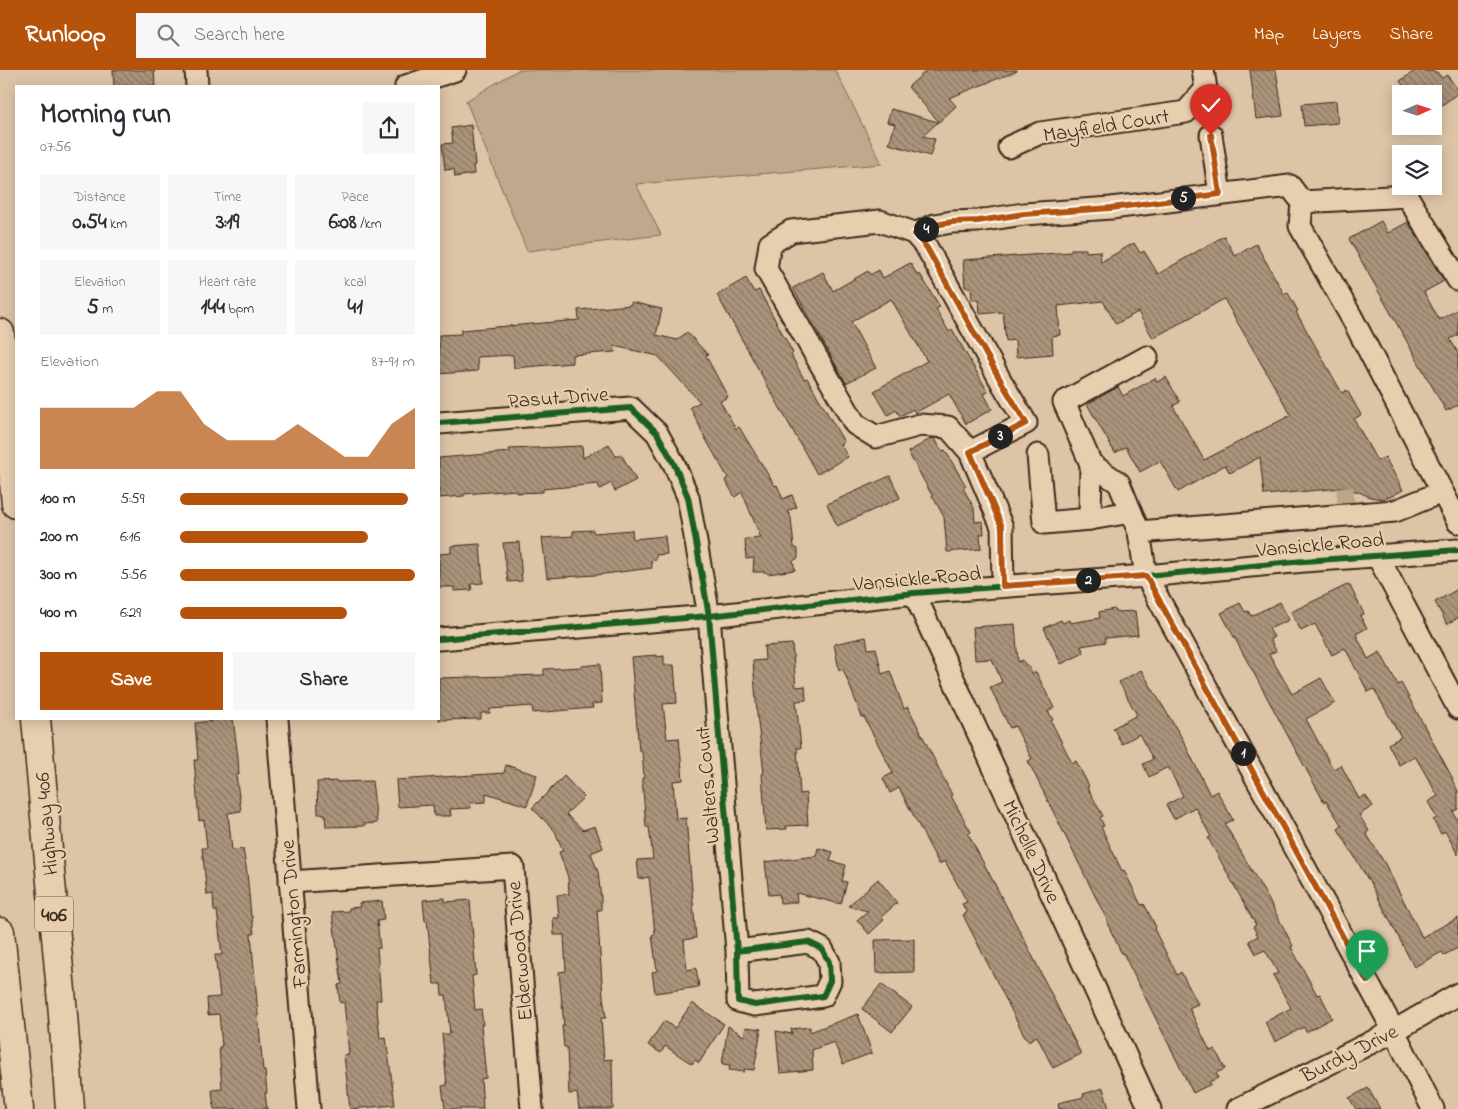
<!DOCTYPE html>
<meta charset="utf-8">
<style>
:root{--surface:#fff;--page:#f7f7f7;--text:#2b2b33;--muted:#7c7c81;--accent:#b45309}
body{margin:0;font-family:"Indie Flower",sans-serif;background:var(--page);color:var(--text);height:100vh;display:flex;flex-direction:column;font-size:19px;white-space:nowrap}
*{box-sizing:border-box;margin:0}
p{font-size:16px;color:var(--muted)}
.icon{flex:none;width:28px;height:28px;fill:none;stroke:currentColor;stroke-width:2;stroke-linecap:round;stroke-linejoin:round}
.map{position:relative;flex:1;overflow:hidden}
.details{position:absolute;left:15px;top:15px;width:425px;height:635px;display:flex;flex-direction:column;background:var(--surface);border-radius:0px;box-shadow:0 2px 12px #0003}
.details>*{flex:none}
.needle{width:32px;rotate:87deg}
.buttons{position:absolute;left:1392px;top:15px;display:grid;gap:10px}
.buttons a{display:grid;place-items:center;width:50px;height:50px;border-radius:0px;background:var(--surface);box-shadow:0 2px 12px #0003;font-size:25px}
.pin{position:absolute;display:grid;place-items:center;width:42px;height:42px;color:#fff;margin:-51px -21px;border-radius:50% 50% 50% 0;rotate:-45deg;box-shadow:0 0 5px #0007}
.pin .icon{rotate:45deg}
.km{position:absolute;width:25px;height:25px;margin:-12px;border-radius:50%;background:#222;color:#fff;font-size:14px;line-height:25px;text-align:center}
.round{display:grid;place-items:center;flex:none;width:52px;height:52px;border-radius:0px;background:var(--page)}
.overview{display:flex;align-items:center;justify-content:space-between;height:85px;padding:0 25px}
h1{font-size:28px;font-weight:800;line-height:38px}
.stats{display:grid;grid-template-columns:repeat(3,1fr);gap:8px;height:85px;padding:5px 25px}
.stats div{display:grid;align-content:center;border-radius:0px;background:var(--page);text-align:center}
.stats b{font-size:21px;font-weight:800}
.stats small{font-size:14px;font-weight:400}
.stats p{font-size:14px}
.chart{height:140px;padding:10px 25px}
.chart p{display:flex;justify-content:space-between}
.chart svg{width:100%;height:90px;margin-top:5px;fill:var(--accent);opacity:.7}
.action{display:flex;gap:10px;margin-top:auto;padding:10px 25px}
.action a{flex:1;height:58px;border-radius:0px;background:var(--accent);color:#fff;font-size:20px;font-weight:800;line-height:58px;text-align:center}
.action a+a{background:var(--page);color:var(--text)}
ul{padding:0 25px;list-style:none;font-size:16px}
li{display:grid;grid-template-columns:80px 60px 1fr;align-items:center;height:38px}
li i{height:12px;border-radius:6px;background:var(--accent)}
header{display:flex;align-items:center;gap:30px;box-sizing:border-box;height:70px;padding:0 25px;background:var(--accent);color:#fff}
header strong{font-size:24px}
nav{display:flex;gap:28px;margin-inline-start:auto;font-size:18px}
.search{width:350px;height:45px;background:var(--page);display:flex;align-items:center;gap:12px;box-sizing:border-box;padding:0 18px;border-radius:0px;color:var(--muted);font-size:19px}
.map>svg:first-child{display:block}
</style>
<header>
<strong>Runloop</strong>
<div class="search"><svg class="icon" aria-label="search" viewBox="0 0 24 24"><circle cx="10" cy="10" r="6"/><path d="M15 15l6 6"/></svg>Search here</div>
<nav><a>Map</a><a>Layers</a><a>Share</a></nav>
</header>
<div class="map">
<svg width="1458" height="1039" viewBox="0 0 1458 1039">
<defs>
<pattern id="building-back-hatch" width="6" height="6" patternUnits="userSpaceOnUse" patternTransform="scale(1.25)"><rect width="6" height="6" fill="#aa947c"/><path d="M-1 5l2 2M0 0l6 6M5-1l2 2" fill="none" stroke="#8c7965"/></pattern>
</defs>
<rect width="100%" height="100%" fill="#ddc4a6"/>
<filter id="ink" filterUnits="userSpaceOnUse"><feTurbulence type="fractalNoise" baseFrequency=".02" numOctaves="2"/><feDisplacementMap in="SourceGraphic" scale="10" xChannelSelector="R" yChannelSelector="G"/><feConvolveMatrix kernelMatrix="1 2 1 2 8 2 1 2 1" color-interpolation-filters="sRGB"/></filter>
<g filter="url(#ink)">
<!-- green -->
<polygon fill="#bfa88d" stroke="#7d6956" points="518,0 835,0 882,94 636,114 661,165 527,181 466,31"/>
<!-- building -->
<g fill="url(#building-back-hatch)" stroke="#3b2a1e">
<polygon points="113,0 154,0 155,16 114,16"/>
<polygon points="927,0 1017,0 1017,1 949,28 956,36 939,52 908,17"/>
<polygon points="1250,0 1276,0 1283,46 1256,49"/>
<polygon points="1416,0 1437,2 1442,8 1447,5 1458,20 1458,23 1434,41 1434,24 1409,24 1400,11"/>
<polygon points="1336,31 1338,53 1304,56 1302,34"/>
<polygon points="891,39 938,52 923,66 935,69 930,86 889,74 895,54 887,52"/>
<polygon points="471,55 475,95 473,95 474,104 455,107 454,99 445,100 442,74 453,73 451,58"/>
<polygon points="1381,151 1388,163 1408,152 1444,211 1424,222 1439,250 1458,239 1458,265 1450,269 1458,283 1458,335 1446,341 1349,169"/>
<polygon points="1224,166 1235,186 1256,174 1284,224 1288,223 1298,241 1296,242 1342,323 1347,320 1361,345 1354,349 1377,391 1385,387 1403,420 1392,426 1382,429 1370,427 1359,422 1342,418 1264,425 1260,387 1230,403 1225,395 1178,422 1160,391 1140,402 1126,377 1115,383 1087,334 1118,317 1123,326 1155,308 1157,312 1166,307 1180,332 1173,336 1204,390 1291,345 1224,229 1153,268 1138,242 1116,254 1103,231 1058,236 1060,265 1052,266 1053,284 1016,287 1015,270 1006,271 1003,242 980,244 979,230 972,230 971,217 965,217 963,190 1071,182 1071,179 1086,179 1086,182 1100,181 1101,192 1134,173 1140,183 1144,181 1158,204"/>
<polygon points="910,193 918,206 920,204 940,237 936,239 949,262 952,259 988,322 984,324 992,339 966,354 949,324 915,343 913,339 900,346 896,340 888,345 874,321 927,291 891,229 851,252 876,298 846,313 793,218 823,202 833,221 868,201 870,205 879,200 883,208"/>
<polygon points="746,208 754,222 759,220 793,283 791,285 804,309 807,308 844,372 840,374 848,387 817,404 717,225"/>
<polygon points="631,232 662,239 656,265 677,270 687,262 708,285 706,286 728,327 720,331 736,359 739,357 775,416 777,415 783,429 792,425 797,437 788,441 791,448 794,477 798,479 798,488 793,491 795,500 768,504 766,502 753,502 754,488 746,489 745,469 761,468 742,422 735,427 725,410 728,408 700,359 701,359 690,337 700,332 658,286 614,276 615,282 572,285 572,293 514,298 513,285 477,287 478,301 439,304 439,265 461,264 461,260 579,250 578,240 630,235"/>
<polygon points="932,368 935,369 942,381 945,380 966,416 963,418 974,438 975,452 983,451 984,464 980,464 981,479 947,482 944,447 908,382"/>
<polygon points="609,374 616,387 621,384 636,410 615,421 611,413 600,419 598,414 543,419 543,422 516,423 516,420 464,424 464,426 439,428 439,388 510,382 509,379 582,376 583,388"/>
<polygon points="890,406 900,428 837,456 827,434"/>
<polygon points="593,460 594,463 632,460 633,469 665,466 667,484 656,485 656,490 651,491 652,498 596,505 547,508 542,468 573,466 573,461"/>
<polygon points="519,472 522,511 508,512 503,473"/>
<polygon points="480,474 483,513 471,514 472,520 454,521 454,517 439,517 439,484 451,483 451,476"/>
<polygon points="1349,514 1364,544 1360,546 1367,558 1356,564 1368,589 1380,582 1398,615 1401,613 1453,709 1452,710 1458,721 1458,739 1453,742 1458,751 1458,785 1445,761 1441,764 1433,750 1437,748 1428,732 1438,726 1415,686 1399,695 1388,674 1401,667 1374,619 1368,622 1345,578 1332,585 1315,554 1301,561 1291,542"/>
<polygon points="1458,519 1458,548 1447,554 1435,532"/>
<polygon points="1280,532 1289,550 1269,559 1274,567 1270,569 1276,581 1269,584 1292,624 1321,608 1335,633 1306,649 1333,699 1341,695 1359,729 1365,725 1373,736 1359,745 1369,761 1366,763 1385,794 1422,867 1458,848 1458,878 1444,885 1442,882 1414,897 1372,816 1338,759 1342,756 1326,731 1324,732 1221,543 1240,533 1245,542 1248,541 1251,546"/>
<polygon points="1114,539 1117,542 1135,541 1138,565 1105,568 1106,572 1081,576 1084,583 1061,594 1044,558 1061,550 1063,553 1069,550 1070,553 1100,548 1099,542"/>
<polygon points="1015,554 1018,592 1023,590 1026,596 1028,595 1032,604 1036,602 1054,638 1048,641 1053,650 1051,651 1072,693 1076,691 1089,716 1087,717 1103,746 1100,748 1104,756 1101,757 1122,801 1124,800 1141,835 1144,834 1156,857 1154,859 1177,905 1181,902 1198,934 1189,938 1210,981 1215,979 1225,999 1216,1003 1218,1008 1209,1012 1211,1014 1193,1023 1123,883 1122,884 1107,853 1108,852 1028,691 1032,689 1015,656 1010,658 1000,638 990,617 1002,612 992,589 975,590 973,557"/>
<polygon points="866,567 868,579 876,578 882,604 890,601 904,639 908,637 952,725 951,726 971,762 968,764 1024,869 1081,984 1053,998 1037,966 1028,971 1023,963 963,845 967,843 962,834 967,832 945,791 939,794 899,718 890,723 883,708 893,703 864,647 862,647 843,599 839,600 834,574"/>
<polygon points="792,574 796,617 805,616 806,630 796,631 801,678 797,678 800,724 806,723 808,755 786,756 787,759 766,760 762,704 764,703 757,644 753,591 765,590 764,576"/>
<polygon points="657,585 657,587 664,586 664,595 674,595 677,633 663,634 667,669 679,668 683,710 673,711 676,749 686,748 696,868 684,870 687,900 696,898 699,917 655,923 652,902 657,901 652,865 655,864 649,807 639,809 637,790 653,789 649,757 646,757 642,708 644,708 642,681 639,681 631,587"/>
<polygon points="600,594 602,633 592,634 593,638 533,643 532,636 490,639 490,643 481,643 481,649 439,650 439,608 544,605 544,599 582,597 582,596"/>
<polygon points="1141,600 1182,668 1210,725 1217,721 1233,750 1225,754 1271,834 1293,876 1291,877 1317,925 1320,924 1332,948 1306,962 1304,957 1275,972 1265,952 1291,938 1273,905 1278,903 1265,880 1256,884 1249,871 1258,866 1253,857 1256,855 1208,768 1211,767 1195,737 1174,749 1166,735 1183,726 1168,697 1149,707 1143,694 1153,689 1139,664 1122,674 1113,658 1137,645 1119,612"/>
<polygon points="212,649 233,649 238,687 239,705 236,705 241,741 228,743 232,780 243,779 247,802 251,846 252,846 254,864 251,864 263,1001 265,1001 267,1023 265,1023 267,1039 214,1039 212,1020 222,1019 219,977 222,976 219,944 208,945 207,928 220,927 215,885 222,885 217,841 214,841 213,824 207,825 202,778 207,778 204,750 199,751 194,690 198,690 195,653 212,651"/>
<polygon points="506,695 537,705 527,736 486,723 486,732 470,733 471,738 450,739 451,746 434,746 433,735 398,737 396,710 504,703"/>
<polygon points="564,706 584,727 566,744 583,760 595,756 603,778 591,783 598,802 601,828 601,840 597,840 603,926 606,948 601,948 604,990 612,989 613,1039 579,1039 577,1023 569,1024 567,977 564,977 562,956 564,956 559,902 566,901 564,865 554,865 553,848 559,848 557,825 569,824 568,807 559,782 563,781 555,761 532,738"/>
<polygon points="337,711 337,712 372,711 377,753 364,754 364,756 326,757 325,744 318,744 317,712"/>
<polygon points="818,778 833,782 830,791 846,795 842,811 847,812 841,834 796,823 797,832 780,833 779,824 769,825 765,792 816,786"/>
<polygon points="878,809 897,833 881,847 884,850 869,864 857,850 868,841 848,836"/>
<polygon points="445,828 445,832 470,830 476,905 472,906 475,940 481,939 483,955 481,955 486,1008 481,1009 483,1039 445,1039 442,1016 447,1015 442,964 450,964 446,925 442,925 441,914 434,914 427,850 425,851 423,830"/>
<polygon points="382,831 384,850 377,851 380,878 377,878 381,930 376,930 380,968 386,967 395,1035 350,1039 344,985 349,984 344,932 340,933 338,915 342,914 332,842 349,841 349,838 360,837 359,833"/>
<polygon points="914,869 914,902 876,903 875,870"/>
<polygon points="881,914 912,937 892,962 862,939"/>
<polygon points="692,933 724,954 699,993 695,990 692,994 665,976 661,983 648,975 664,951 675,958"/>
<polygon points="858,944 872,983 843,994 834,972 812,980 813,1000 780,1003 776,961 792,964 791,959 810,957 810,962"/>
<polygon points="728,956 744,966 746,957 761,959 754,1000 744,999 744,1002 729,1000 730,995 722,994"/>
<polygon points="1103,1018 1109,1039 1059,1039 1058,1033 1084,1027 1083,1024"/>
<polygon points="1368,1018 1380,1039 1356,1039 1349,1028"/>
</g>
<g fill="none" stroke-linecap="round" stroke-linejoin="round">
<!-- minor-tunnel -->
<polyline stroke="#bda58b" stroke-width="21" stroke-dasharray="21 11" stroke-linecap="butt" points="1337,429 1354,428"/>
<!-- minor casing -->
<g stroke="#3b2a1e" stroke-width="25">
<g id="minor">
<polyline points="196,0 197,16"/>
<polyline points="406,16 455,0"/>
<polyline points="1211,65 1220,124"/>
<polyline points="1009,77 1040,63 1186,42 1206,19 1203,0"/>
<polyline points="1302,132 1407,126 1458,210"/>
<polyline points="915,164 935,155 952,152 978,151 1024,144 1111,138 1290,116 1302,132 1300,156 1352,248 1458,452"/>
<polyline points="439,353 631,338 657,363 674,394 688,427 709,546 737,881 738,931 755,935 823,926 830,911 829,892 822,879 808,872 737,881"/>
<polyline points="970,382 1026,353 1002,313 927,178 914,163 880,151 791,161 770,174 766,199 855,354 876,367 920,355 948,357 970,382 1002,457 1003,516"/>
<polyline points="1038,385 1044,453 1090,449"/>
<polyline points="1091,394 1090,449 1131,442"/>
<polyline points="1139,462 1119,413 1091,394 1064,332 1147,287"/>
<polyline points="1377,485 1458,638"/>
<polyline points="914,523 1150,1039"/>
<polyline points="439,569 709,546 914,523 1146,506 1304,491 1458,480"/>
<polyline points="277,649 309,1039"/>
<polyline points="290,812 513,797 532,1039"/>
<polyline points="1238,1039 1394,961 1458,924"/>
<polyline points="1433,1039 1394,961 1146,506 1139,462 1395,441 1442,422"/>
</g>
</g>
<!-- highway casing -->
<g stroke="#3b2a1e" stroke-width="31">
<g id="highway">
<polyline points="0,263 16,434"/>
<polyline points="36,649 62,932 70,1039"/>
<polyline points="0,862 19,1039"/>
</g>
</g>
<!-- minor -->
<use href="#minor" stroke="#e7ceaf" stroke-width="21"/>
<!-- highway -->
<use href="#highway" stroke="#e7ceaf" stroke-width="28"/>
<!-- cycleway casing -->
<g stroke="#e7ceaf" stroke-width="9">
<g id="cycleway">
<polyline points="439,353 631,338 657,363 674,394 688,427 709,546 737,881 738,931 755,935 823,926 830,911 829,892 822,879 808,872 737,881"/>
<polyline points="439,569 709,546 914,523 1146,506 1304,491 1458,480"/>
</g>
</g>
<!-- cycleway -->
<use href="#cycleway" stroke="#1b5e20" stroke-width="6"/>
</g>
</g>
<g fill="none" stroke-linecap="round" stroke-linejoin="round" filter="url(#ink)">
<!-- route casing -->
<g stroke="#fff" stroke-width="10">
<polyline id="route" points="1211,65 1220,124 1111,138 1024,144 978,151 952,152 935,155 915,164 927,178 1002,313 1026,353 970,382 1002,457 1003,516 1146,506 1367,911"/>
</g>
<!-- route -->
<use href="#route" stroke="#b45309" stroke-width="6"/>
</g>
<g text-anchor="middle" stroke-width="4.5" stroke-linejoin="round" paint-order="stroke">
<!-- shield labels -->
<rect fill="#e7ceaf" stroke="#6f5b4a" stroke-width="1" x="35" y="826.5" width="38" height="35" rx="4"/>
<g font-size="20" font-weight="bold" fill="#3b2a1e">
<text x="54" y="851">406</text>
</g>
<!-- street labels -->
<g font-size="21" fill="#3b2a1e" stroke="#e7ceaf">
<text transform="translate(1106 55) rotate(-9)" y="7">Mayfield Court</text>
<text transform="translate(558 327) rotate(-4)" y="7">Pasut Drive</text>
<text transform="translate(1320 474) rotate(-5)" y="7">Vansickle Road</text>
<text transform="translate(917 508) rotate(-5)" y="7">Vansickle Road</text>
<text transform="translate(707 715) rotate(-95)" y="7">Walters Court</text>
<text transform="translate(46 754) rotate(-95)" y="7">Highway 406</text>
<text transform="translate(1032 781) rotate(65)" y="7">Michelle Drive</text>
<text transform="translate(293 844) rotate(-95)" y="7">Farmington Drive</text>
<text transform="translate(519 881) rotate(-95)" y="7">Elderwood Drive</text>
<text transform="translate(1349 983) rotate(-27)" y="7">Burdy Drive</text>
</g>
</g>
</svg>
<div class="buttons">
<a><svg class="needle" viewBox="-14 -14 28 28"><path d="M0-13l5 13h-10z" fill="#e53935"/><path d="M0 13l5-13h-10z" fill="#7c7c81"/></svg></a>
<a><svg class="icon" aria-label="layers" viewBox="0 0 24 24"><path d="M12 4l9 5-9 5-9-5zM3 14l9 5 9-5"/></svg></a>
</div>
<div class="pin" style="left:1367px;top:911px;background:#1e9e55"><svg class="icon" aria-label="arrive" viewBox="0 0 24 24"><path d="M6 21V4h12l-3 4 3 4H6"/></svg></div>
<div class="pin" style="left:1211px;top:65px;background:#d93025"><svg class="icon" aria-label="check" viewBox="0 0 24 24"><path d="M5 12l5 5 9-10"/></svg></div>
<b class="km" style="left:1243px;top:683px">1</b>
<b class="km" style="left:1088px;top:510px">2</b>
<b class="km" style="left:1000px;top:366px">3</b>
<b class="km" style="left:926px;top:159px">4</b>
<b class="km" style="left:1183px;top:128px">5</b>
<section class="details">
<div class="overview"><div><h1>Morning run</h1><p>07:56</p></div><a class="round"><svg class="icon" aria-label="share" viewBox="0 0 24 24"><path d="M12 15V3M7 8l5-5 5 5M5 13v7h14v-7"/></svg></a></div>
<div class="stats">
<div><p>Distance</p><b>0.54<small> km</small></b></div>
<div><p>Time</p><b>3:19</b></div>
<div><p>Pace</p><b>6:08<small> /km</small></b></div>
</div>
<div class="stats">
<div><p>Elevation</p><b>5<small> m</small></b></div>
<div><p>Heart rate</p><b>144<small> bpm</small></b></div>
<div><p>kcal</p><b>41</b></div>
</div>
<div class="chart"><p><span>Elevation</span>87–91 m</p>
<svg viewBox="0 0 160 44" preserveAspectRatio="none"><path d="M0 44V14L10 14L20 14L30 14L40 14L50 6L60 6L70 22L80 30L90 30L100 30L110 22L120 30L130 38L140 38L150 22L160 14V44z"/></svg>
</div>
<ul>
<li><b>100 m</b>5:59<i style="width:97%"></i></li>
<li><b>200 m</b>6:16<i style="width:80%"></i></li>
<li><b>300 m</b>5:56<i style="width:100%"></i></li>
<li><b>400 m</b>6:29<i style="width:71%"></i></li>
</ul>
<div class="action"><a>Save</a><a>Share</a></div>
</section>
</div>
